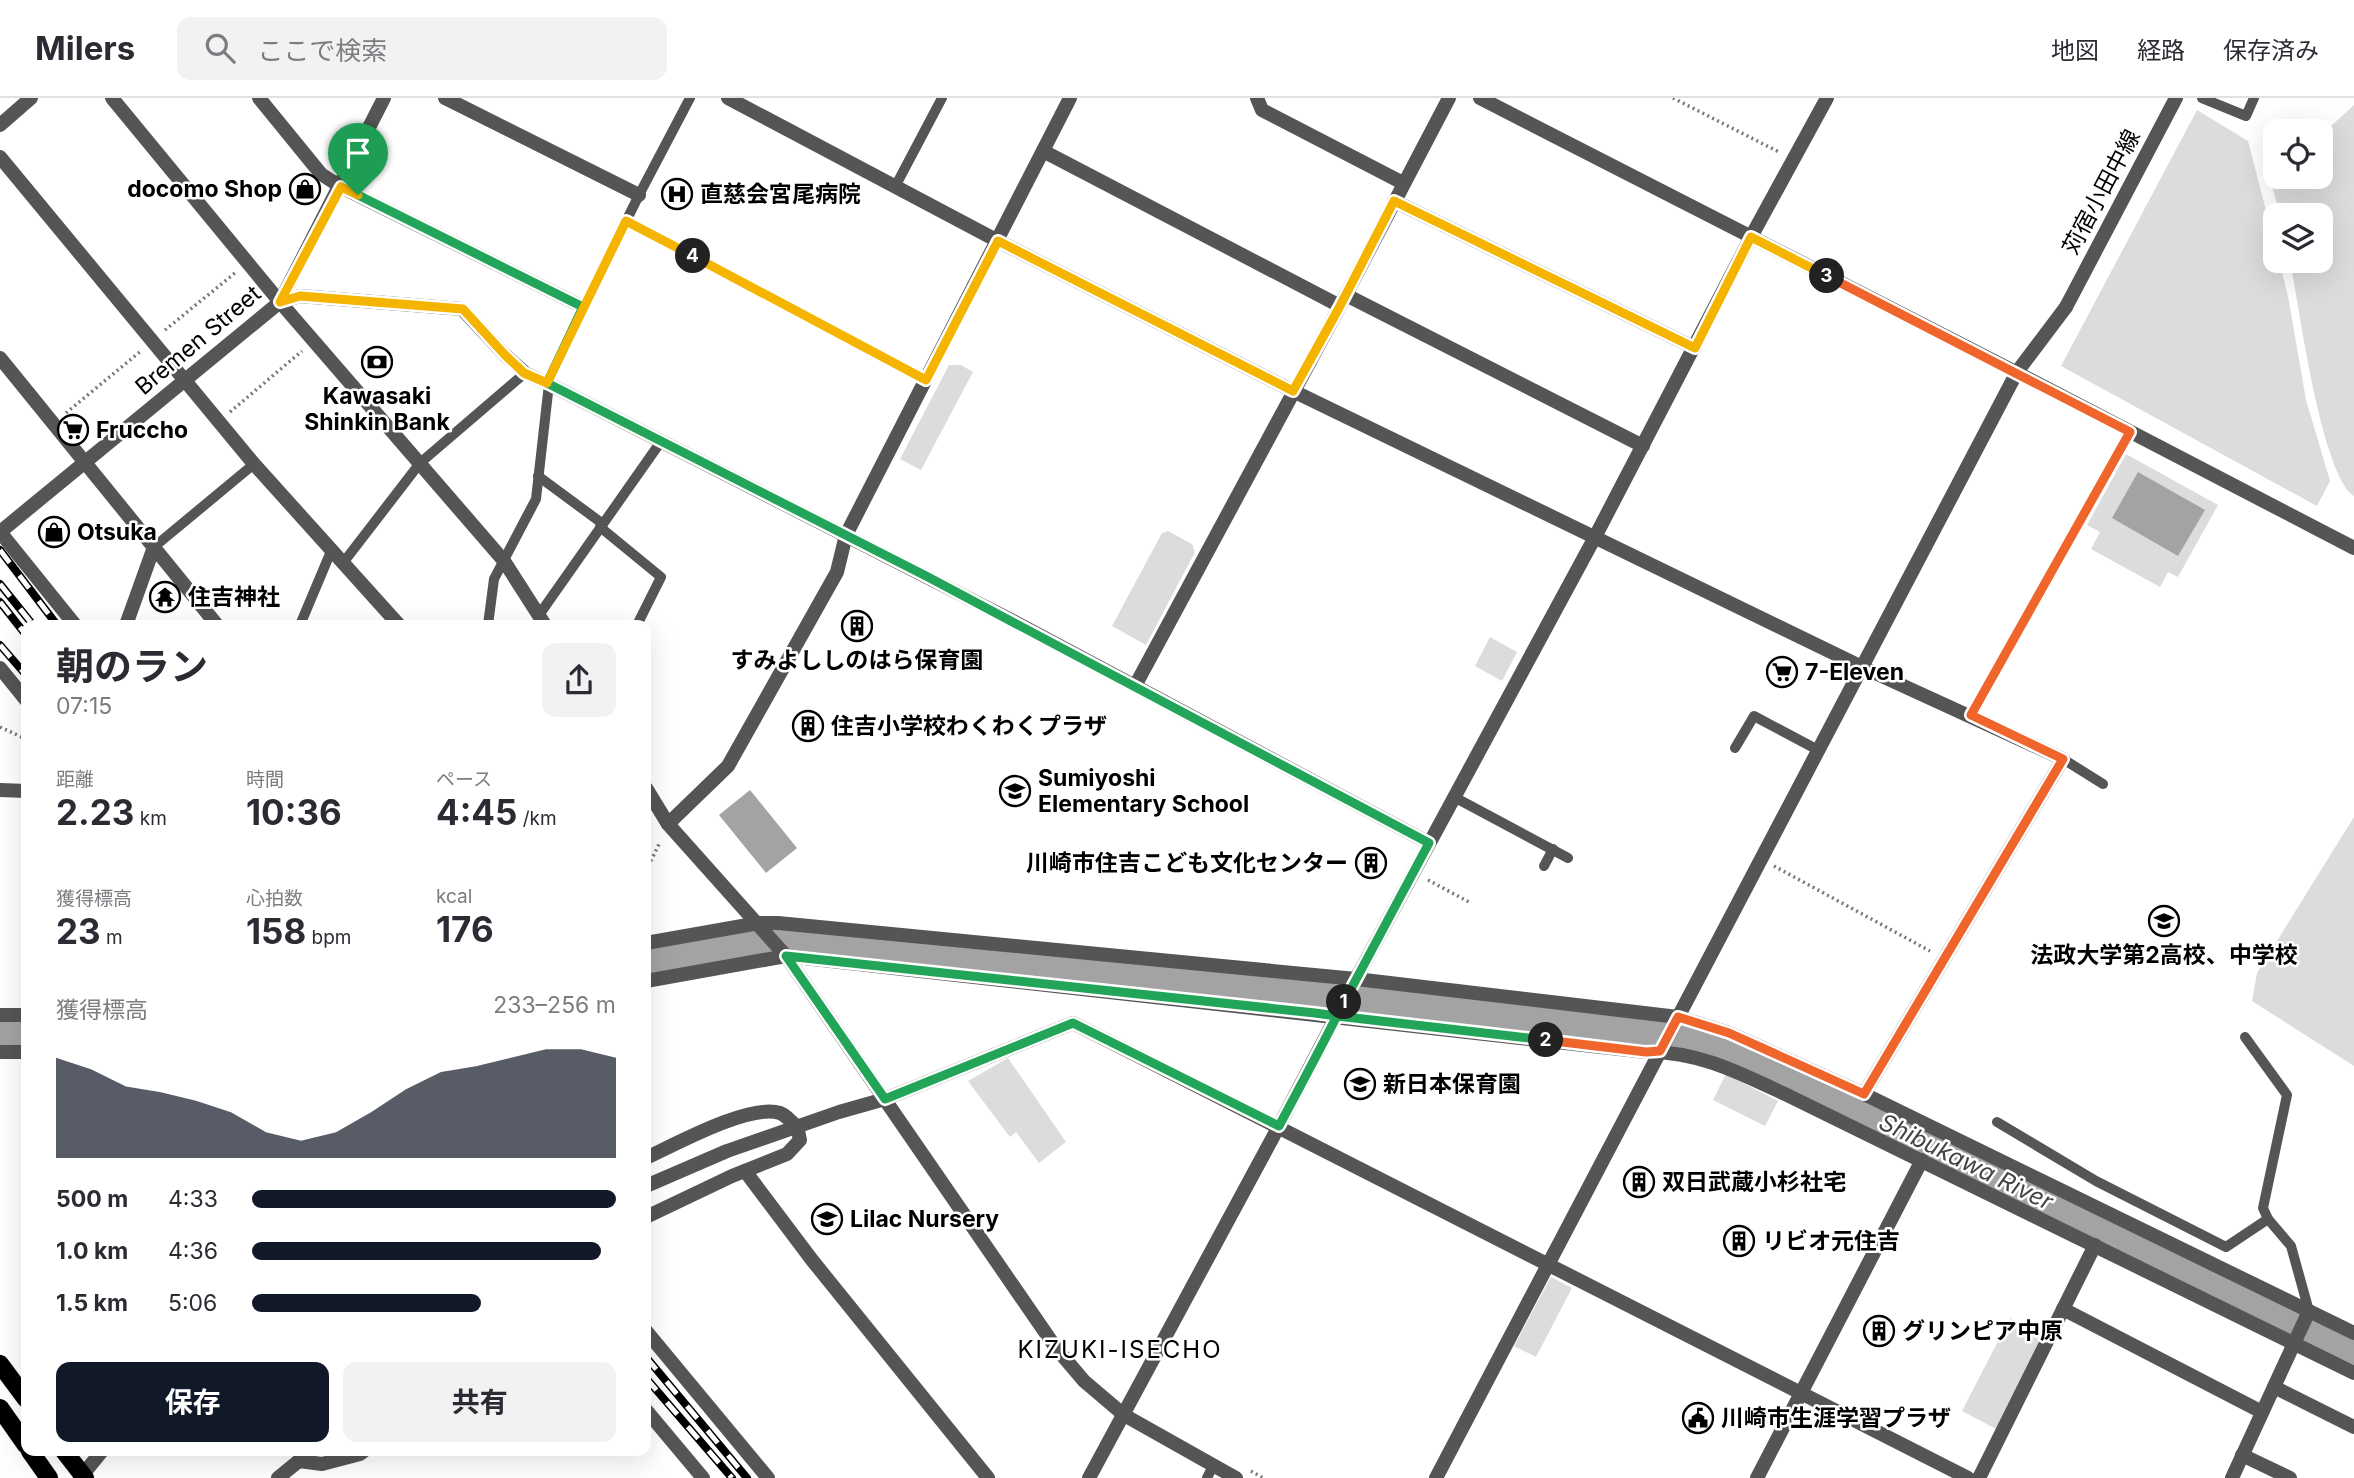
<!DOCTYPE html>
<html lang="ja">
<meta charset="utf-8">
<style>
:root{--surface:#fff;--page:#f2f2f3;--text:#2b2b33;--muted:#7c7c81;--line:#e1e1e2;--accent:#111827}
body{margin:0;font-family:Inter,"Noto Sans JP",sans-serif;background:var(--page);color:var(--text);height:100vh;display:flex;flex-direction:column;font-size:26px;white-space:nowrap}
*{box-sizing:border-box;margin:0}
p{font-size:23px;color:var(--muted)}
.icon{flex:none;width:38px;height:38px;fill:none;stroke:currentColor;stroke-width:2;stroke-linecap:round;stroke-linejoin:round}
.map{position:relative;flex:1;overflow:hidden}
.drawer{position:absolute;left:21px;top:522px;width:630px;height:836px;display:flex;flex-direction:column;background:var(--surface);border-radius:14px;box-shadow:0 7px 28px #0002}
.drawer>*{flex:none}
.fabs{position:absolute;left:2263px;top:21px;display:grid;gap:14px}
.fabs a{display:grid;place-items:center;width:70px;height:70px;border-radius:14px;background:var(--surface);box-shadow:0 7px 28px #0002;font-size:35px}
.pin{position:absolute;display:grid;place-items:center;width:60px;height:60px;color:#fff;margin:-72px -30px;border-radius:50% 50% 50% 0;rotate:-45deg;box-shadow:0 0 7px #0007}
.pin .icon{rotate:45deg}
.km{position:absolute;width:35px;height:35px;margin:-18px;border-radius:50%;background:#222;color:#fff;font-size:19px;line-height:35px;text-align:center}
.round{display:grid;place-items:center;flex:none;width:74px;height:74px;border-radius:14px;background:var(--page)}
.head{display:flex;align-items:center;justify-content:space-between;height:119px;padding:0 35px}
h1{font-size:38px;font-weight:700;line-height:52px}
.stats{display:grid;grid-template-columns:repeat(3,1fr);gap:10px;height:119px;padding:7px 35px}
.stats div{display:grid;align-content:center}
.stats b{font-size:35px;font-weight:700}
.stats small{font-size:19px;font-weight:400}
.stats p{font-size:19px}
.chart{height:196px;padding:14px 35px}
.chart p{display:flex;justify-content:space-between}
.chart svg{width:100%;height:126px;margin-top:7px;fill:var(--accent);opacity:.7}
.primary-button{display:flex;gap:14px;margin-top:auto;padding:14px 35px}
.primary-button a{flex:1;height:80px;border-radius:14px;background:var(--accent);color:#fff;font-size:28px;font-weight:700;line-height:80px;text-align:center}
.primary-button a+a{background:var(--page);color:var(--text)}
ul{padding:0 35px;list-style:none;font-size:23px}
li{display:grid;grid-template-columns:112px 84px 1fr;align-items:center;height:52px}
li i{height:18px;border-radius:9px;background:var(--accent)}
header{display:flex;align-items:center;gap:42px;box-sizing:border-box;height:98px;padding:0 35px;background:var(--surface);border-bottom:2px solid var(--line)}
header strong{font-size:33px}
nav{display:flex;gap:38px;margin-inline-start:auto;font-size:24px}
.search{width:490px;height:63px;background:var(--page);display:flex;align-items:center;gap:18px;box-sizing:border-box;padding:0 24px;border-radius:14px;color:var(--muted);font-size:26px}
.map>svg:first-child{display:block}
</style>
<header>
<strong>Milers</strong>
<div class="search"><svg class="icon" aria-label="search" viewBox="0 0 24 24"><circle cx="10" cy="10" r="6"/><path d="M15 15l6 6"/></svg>ここで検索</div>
<nav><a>地図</a><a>経路</a><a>保存済み</a></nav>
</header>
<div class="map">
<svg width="2354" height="1380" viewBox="0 0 2354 1380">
<rect width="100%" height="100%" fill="#fff"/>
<!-- green -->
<g fill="#dcdcdc">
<path d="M2354 7V398C2321 377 2299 207 2290 163H2320V117H2280L2270 81 2275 77V79H2320L2321 37Z"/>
<polygon points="2197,12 2248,43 2275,147 2275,163 2279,163 2288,198 2306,302 2330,383 2317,408 2061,268"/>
<polygon points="949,267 961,267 973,274 921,372 900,361"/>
<polygon points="2126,356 2218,407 2178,479 2168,474 2160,489 2091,451 2100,434 2087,427"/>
<polygon points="1168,433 1192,446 1195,454 1146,547 1112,528 1162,435"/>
<polygon points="1490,539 1517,554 1502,583 1475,568"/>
<polygon points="2354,719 2354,968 2252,903 2257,875"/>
<polygon points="1008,960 1066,1044 1039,1065 1016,1034 1010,1039 968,983"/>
<polygon points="1726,976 1778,1003 1765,1028 1713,1002"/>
<polygon points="1551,1179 1572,1190 1536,1259 1514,1248"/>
<polygon points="2010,1220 2046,1239 1998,1332 1962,1313"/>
</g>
<!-- water -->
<g fill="#a3a3a3">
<polygon points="2138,374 2205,412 2178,458 2112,420"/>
<polygon points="750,692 797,750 766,775 719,717"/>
</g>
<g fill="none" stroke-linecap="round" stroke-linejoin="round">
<!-- river -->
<g stroke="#a3a3a3" stroke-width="37">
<polyline points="646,863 759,839 779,838 1347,899 1672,937 1767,966 2354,1253"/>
<polyline points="0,936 26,935"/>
</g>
<!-- primary casing -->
<g stroke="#dbdbdb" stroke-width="19">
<g id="primary">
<polyline points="0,1266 26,1301"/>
<polyline points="0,1310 26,1347"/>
<polyline points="30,1353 49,1380"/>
<polyline points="64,1353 85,1380"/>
</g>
</g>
<!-- path -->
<g stroke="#777" stroke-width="3.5" stroke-dasharray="2 3.5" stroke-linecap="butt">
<polyline points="1673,0 1779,54"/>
<polyline points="165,232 235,175"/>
<polyline points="230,314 302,253"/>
<polyline points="66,315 141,253"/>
<polyline points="0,629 26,641"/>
<polyline points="1774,768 1930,853"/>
<polyline points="646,773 660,744"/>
<polyline points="1428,782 1469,804"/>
<polyline points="1251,1373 1263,1380"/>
</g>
<!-- service -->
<g stroke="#555" stroke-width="10">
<polyline points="2202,0 2246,18 2254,0"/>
<polyline points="896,87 942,0"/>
<polyline points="626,123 926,282"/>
<polyline points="546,285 639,97 690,0"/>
<polyline points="538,378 603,426"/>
<polyline points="600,429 661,479 637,527"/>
<polyline points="154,449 254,366"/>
<polyline points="343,465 420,365 525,275"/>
<polyline points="539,517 662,342"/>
<polyline points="300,527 332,451"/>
<polyline points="488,527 494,481 536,401 549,286"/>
<polyline points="1971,617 2130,334"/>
<polyline points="1735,650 1754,618 1818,652"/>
<polyline points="2063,661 2103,686"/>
<polyline points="1454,699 1568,760"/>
<polyline points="1544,768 1553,751"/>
<polyline points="2245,939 2287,997 2263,1110 2268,1121"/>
<polyline points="1997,1024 2096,1083 2226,1149 2268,1121 2291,1148 2309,1213"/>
<polyline points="1207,1380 1213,1368"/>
</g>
<!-- pedestrian -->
<g stroke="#555" stroke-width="14">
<polyline points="0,434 75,527"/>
<polyline points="126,527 154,449"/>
</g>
<!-- minor -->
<g stroke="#555" stroke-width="14">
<polyline points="112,0 280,204 504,463 545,527"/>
<polyline points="259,0 321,76 341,89 583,209"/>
<polyline points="445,0 639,97"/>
<polyline points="728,0 998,143 1293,293 1862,569 2063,661 1864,996"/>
<polyline points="1257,0 1262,12 1403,85"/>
<polyline points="0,27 31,0"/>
<polyline points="1043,53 1340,208"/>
<polyline points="0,59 254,366 399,527"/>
<polyline points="1394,103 1695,250"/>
<polyline points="1346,197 1643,348"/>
<polyline points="280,204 300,198 462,211 505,257 525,275 549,286 1009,521 1429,745"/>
<polyline points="0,260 217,527"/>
<polyline points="0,434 280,204 384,0"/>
<polyline points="0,570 26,602"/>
<polyline points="1135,588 1340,208 1449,0"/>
<polyline points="646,690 668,726 786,858"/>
<polyline points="0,692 26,693"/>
<polyline points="668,726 728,668 837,474 846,437 1070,0"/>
<polyline points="646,845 759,825 778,825 1356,881 1678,919 1729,935 1864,996 2354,1235"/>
<polyline points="1356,881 1595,439 1751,139 1827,0"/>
<path d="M646 883 786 858 1646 954C1696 952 1742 976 1787 997L2354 1275"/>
<polyline points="0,917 26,917"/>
<polyline points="0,954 26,954"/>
<polyline points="885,1001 1073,925 1968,1380"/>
<path d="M646 1060C674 1047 750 1005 780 1015 786 1017 792 1025 797 1028L800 1042 787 1056 732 1078 646 1119"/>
<polyline points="745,1073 812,1162 988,1380"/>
<polyline points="2063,1211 2262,1314"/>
<polyline points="646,1233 768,1380"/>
<polyline points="2274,1289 2354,1329"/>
<polyline points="646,1312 703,1380"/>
<polyline points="2242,1357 2290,1380"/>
<polyline points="299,1363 322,1366 360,1356 364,1353"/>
<polyline points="80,1380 102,1353"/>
<polyline points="1089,1380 1279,1028"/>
<polyline points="1436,1380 2017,274 2066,209"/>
<polyline points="1757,1380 1922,1062"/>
<polyline points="1979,1380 2095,1147"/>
<polyline points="2232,1380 2309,1213"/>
</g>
<!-- tertiary -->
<g stroke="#555" stroke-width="14">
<polyline points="1480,0 2029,281 2354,450"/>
<polyline points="2066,209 2176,0"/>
<polyline points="786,858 1056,1250 1084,1283 1124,1317 1236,1380"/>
<polyline points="1279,1028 1356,881"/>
<polyline points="646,1088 727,1053 839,1014 885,1001"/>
<polyline points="278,1380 311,1353"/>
</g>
<!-- primary -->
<use href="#primary" stroke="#000" stroke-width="18"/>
<!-- rail casing -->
<g stroke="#000" stroke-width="8">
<g id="rail">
<polyline points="0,452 57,527"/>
<polyline points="0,486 33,527"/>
<polyline points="0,504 26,537"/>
<polyline points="0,547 26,577"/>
<polyline points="646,1259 747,1380"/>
<polyline points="646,1280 732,1380"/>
</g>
</g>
<!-- rail -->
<use href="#rail" stroke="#fff" stroke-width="5" stroke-dasharray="16" stroke-linecap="butt"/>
</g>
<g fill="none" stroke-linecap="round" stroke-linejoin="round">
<!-- split-1 casing -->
<g stroke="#fff" stroke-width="14">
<polyline id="split-1" points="358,97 583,209 547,285 928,479 1429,745 1344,904"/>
</g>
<!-- split-2 casing -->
<g stroke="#fff" stroke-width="14">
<path id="split-2" d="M1344 904C1323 946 1301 987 1279 1028L1073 925 885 1001 786 858 1315 915 1337 918 1546 942"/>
</g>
<!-- split-3 casing -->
<g stroke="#fff" stroke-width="14">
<polyline id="split-3" points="1546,942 1646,954 1660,953 1678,919 1729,935 1864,996 2063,661 1971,617 2130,334 1827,178"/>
</g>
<!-- split-4 casing -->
<g stroke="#fff" stroke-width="14">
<polyline id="split-4" points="693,158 926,282 998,143 1293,293 1340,208 1394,103 1695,250 1751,139 1827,178"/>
</g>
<!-- split-5 casing -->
<g stroke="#fff" stroke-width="14">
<polyline id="split-5" points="358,97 341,89 280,204 300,198 463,211 505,257 524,275 547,285 626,123 693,158"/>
</g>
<!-- split-1 -->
<use href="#split-1" stroke="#22a559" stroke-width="9"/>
<!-- split-2 -->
<use href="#split-2" stroke="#22a559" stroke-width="9"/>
<!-- split-3 -->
<use href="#split-3" stroke="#f0652b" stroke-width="9"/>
<!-- split-4 -->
<use href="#split-4" stroke="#f5b400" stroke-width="9"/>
<!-- split-5 -->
<use href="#split-5" stroke="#f5b400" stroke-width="9"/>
</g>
<!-- icons -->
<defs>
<g id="shop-ring" transform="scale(1.575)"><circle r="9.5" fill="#fff" stroke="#000" stroke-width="1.5"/><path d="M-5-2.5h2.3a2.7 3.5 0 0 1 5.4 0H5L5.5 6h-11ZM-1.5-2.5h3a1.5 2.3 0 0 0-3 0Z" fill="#000"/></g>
<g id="hospital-ring" transform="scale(1.575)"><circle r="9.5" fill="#fff" stroke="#000" stroke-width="1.5"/><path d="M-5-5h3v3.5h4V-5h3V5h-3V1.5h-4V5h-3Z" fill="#000"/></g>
<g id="bank-ring" transform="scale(1.575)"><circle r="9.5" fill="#fff" stroke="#000" stroke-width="1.5"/><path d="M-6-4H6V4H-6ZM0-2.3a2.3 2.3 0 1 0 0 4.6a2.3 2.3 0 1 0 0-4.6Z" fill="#000"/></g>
<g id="supermarket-ring" transform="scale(1.575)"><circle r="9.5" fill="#fff" stroke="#000" stroke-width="1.5"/><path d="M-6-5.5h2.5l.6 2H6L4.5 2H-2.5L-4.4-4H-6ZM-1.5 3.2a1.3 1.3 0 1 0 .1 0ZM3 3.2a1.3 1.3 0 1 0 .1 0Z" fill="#000"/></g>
<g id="temple-ring" transform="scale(1.575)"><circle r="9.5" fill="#fff" stroke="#000" stroke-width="1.5"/><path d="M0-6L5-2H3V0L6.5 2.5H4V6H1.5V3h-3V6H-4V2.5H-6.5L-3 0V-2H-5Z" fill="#000"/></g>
<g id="building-ring" transform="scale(1.575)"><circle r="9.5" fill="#fff" stroke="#000" stroke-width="1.5"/><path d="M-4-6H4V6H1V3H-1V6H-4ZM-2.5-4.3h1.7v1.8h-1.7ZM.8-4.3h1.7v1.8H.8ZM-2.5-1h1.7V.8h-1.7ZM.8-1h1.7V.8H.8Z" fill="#000"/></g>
<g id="school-ring" transform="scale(1.575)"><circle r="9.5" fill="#fff" stroke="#000" stroke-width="1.5"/><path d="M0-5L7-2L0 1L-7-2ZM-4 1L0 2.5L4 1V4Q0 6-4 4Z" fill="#000"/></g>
<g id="civic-ring" transform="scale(1.575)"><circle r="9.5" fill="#fff" stroke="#000" stroke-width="1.5"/><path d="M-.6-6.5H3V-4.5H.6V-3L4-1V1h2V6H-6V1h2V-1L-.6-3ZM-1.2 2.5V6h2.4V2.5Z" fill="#000"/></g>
</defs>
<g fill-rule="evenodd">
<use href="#shop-ring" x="305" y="91"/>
<use href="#hospital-ring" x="677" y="96"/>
<use href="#bank-ring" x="377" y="264"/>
<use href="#supermarket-ring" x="73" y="332"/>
<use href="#shop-ring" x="54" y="434"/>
<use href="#temple-ring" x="165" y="499"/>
<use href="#building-ring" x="857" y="528"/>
<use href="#supermarket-ring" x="1782" y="574"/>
<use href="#building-ring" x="808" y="628"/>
<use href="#school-ring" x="1015" y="693"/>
<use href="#building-ring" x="1371" y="765"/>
<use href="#school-ring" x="2164" y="823"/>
<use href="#school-ring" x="1360" y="986"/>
<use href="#building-ring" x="1639" y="1084"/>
<use href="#school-ring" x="827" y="1121"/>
<use href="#building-ring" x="1739" y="1143"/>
<use href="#building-ring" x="1879" y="1233"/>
<use href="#civic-ring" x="1698" y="1320"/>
</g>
<g text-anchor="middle" stroke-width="5" stroke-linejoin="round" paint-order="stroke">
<!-- poi labels -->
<g font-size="23" font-weight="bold" fill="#000" stroke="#fff" text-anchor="start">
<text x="282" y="99" text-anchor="end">docomo Shop</text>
<text x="700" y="104">直慈会宮尾病院</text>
<text x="377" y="306" text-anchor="middle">Kawasaki<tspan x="377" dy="26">Shinkin Bank</tspan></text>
<text x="96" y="340">Fruccho</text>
<text x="77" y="442">Otsuka</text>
<text x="188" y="507">住吉神社</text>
<text x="857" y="570" text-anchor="middle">すみよししのはら保育園</text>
<text x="1805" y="582">7-Eleven</text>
<text x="831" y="636">住吉小学校わくわくプラザ</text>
<text x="1038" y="688">Sumiyoshi<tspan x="1038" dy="26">Elementary School</tspan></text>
<text x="1348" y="773" text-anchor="end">川崎市住吉こども文化センター</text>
<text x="2164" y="865" text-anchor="middle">法政大学第2高校、中学校</text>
<text x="1383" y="994">新日本保育園</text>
<text x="1662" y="1092">双日武蔵小杉社宅</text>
<text x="850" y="1129">Lilac Nursery</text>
<text x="1762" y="1151">リビオ元住吉</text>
<text x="1902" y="1241">グリンピア中原</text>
<text x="1721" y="1328">川崎市生涯学習プラザ</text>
</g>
<!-- street labels -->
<g font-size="23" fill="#000" stroke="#fff">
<text transform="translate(2101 94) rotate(-62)" y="8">苅宿小田中線</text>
<text transform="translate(198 242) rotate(-40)" y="8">Bremen Street</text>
</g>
<!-- water labels -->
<g font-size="24" font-style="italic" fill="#444" stroke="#fff">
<text transform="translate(1966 1064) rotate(26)" y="8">Shibukawa River</text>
</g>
<!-- neighbourhood labels -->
<g font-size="24" letter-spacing="2" fill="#000" stroke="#fff">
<text x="1120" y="1260">KIZUKI-ISECHO</text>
</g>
</g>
</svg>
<div class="fabs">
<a><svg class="icon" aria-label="locate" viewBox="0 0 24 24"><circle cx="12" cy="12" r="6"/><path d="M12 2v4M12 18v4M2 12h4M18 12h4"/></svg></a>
<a><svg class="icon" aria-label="layers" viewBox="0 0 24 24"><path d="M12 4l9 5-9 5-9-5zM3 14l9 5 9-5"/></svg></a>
</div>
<div class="pin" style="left:358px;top:97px;background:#1e9e55"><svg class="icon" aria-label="arrive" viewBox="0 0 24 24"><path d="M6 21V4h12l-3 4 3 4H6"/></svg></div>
<b class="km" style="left:1344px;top:904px">1</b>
<b class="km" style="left:1546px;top:942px">2</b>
<b class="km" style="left:1827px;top:178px">3</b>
<b class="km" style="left:693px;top:158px">4</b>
<section class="drawer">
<div class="head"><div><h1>朝のラン</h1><p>07:15</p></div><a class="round"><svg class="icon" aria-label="share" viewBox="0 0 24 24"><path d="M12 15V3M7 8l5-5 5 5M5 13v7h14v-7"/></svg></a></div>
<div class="stats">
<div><p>距離</p><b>2.23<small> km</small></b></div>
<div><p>時間</p><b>10:36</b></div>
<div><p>ペース</p><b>4:45<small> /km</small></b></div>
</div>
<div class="stats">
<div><p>獲得標高</p><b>23<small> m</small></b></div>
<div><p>心拍数</p><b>158<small> bpm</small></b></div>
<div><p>kcal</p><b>176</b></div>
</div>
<div class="chart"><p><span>獲得標高</span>233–256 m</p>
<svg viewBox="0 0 160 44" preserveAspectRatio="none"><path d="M0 44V9L10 13L20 19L30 21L40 24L50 28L60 35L70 38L80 35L90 28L100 20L110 14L120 12L130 9L140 6L150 6L160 9V44z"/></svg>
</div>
<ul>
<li><b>500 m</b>4:33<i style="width:100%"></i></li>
<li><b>1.0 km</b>4:36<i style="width:96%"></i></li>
<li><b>1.5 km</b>5:06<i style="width:63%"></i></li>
</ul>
<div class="primary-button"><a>保存</a><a>共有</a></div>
</section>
</div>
